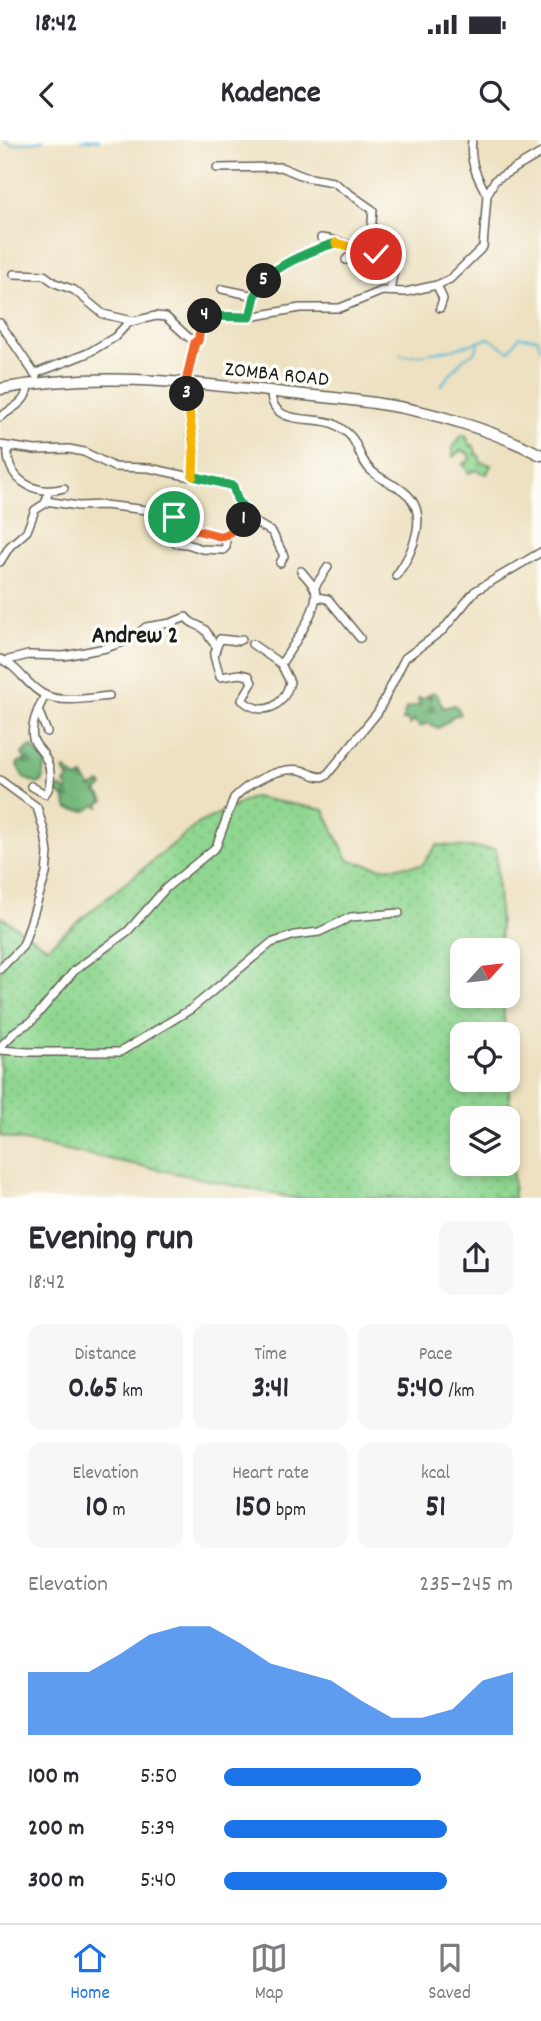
<!DOCTYPE html>
<meta charset="utf-8">
<style>
:root{--surface:#fff;--page:#f7f7f7;--text:#2b2b33;--muted:#7c7c81;--line:#e1e1e2;--accent:#1a73e8}
body{margin:0;font-family:Dekko,sans-serif;background:var(--page);color:var(--text);height:100vh;display:flex;flex-direction:column;font-size:26px;white-space:nowrap}
*{box-sizing:border-box;margin:0}
p{font-size:23px;color:var(--muted)}
.icon{flex:none;width:38px;height:38px;fill:none;stroke:currentColor;stroke-width:2;stroke-linecap:round;stroke-linejoin:round}
.map{position:relative;height:1058px;overflow:hidden}
.details{display:flex;flex-direction:column;background:var(--surface);flex:1}
.details>*{flex:none}
.needle{width:46px;rotate:63deg}
.buttons{position:absolute;left:450px;top:798px;display:grid;gap:14px}
.buttons a{display:grid;place-items:center;width:70px;height:70px;border-radius:14px;background:var(--surface);box-shadow:0 4px 10px #0003;font-size:35px}
.pin{position:absolute;display:grid;place-items:center;width:60px;height:60px;color:#fff;margin:-30px;border:4px solid #fff;border-radius:50%;box-shadow:0 2px 7px #0007}
.km{position:absolute;width:35px;height:35px;margin:-18px;border-radius:50%;background:#222;color:#fff;font-size:19px;line-height:35px;text-align:center}
.round{display:grid;place-items:center;flex:none;width:74px;height:74px;border-radius:14px;background:var(--page)}
.head{display:flex;align-items:center;justify-content:space-between;height:119px;padding:0 28px}
h1{font-size:38px;font-weight:800;line-height:52px}
.metrics{display:grid;grid-template-columns:repeat(3,1fr);gap:10px;height:119px;padding:7px 28px}
.metrics div{display:grid;align-content:center;border-radius:14px;background:var(--page);text-align:center}
.metrics b{font-size:30px;font-weight:800}
.metrics small{font-size:19px;font-weight:400}
.metrics p{font-size:19px}
.chart{height:196px;padding:14px 28px}
.chart p{display:flex;justify-content:space-between}
.chart svg{width:100%;height:126px;margin-top:7px;fill:var(--accent);opacity:.7}
ul{padding:0 28px;list-style:none;font-size:23px}
li{display:grid;grid-template-columns:112px 84px 1fr;align-items:center;height:52px}
li i{height:18px;border-radius:9px;background:var(--accent)}
.status{display:flex;justify-content:space-between;align-items:center;height:49px;padding:0 35px;background:var(--surface);direction:ltr}
.status svg{height:19px;fill:currentColor}
header{display:flex;justify-content:space-between;align-items:center;height:91px;padding:0 28px;background:var(--surface);font-size:32px;font-weight:800}
.menu{display:flex;justify-content:space-around;align-items:center;height:98px;border-top:2px solid var(--line);background:var(--surface);font-size:19px;color:var(--muted)}
.menu a{display:grid;justify-items:center;gap:4px}
.menu .selected{color:var(--accent)}
.map>svg:first-child{display:block}
</style>
<div class="status"><b>18:42</b><svg viewBox="0 0 49 12"><path d="M0 12V9h3v3zM5 12V6h3v6zM10 12V3h3v9zM15 12V0h3v12zM26 1h20v11H26zM47 4h2v5h-2z"/></svg></div>
<header><svg class="icon" aria-label="back" viewBox="0 0 24 24"><path d="M15 5l-7 7 7 7"/></svg>Kadence<svg class="icon" aria-label="search" viewBox="0 0 24 24"><circle cx="10" cy="10" r="6"/><path d="M15 15l6 6"/></svg></header>
<div class="map">
<svg width="541" height="1059" viewBox="0 0 541 1059">
<defs>
<pattern id="grass-dots" width="8" height="8" patternUnits="userSpaceOnUse" patternTransform="scale(1.75)"><rect width="8" height="8" fill="#90d791"/><path d="M2 2h.1M6 6h.1" fill="none" stroke="#7cb87c" stroke-width="1.8" stroke-linecap="round"/></pattern>
<pattern id="forest-firs" width="22" height="20" patternUnits="userSpaceOnUse" patternTransform="scale(1.75)"><rect width="22" height="20" fill="#74b87b"/><path d="M5 1l3.5 6h-7zM16 11l3.5 6h-7z" fill="#5e9564"/></pattern>
</defs>
<rect width="100%" height="100%" fill="#fdfcf7"/>
<filter id="ink" filterUnits="userSpaceOnUse"><feTurbulence type="fractalNoise" baseFrequency=".0143" numOctaves="2"/><feDisplacementMap in="SourceGraphic" scale="14" xChannelSelector="R" yChannelSelector="G"/><feConvolveMatrix kernelMatrix="1 2 1 2 8 2 1 2 1" color-interpolation-filters="sRGB"/></filter>
<filter id="wash" filterUnits="userSpaceOnUse"><feTurbulence type="fractalNoise" baseFrequency=".00686" numOctaves="4" result="noise"/><feDisplacementMap in="SourceGraphic" scale="28" xChannelSelector="R" yChannelSelector="G"/><feGaussianBlur stdDeviation="1.57" result="paint"/><feColorMatrix in="noise" values="0 0 0 0 0 0 0 0 0 0 0 0 0 0 0 0 0 1.4 0 .05"/><feComposite in="paint" operator="in"/></filter>
<g filter="url(#wash)">
<rect width="100%" height="100%" fill="#ede1c1"/>
<!-- grass -->
<g fill="url(#grass-dots)" stroke="#567a56" stroke-width="2" fill-rule="evenodd">
<polygon points="465,295 471,306 473,305 476,311 475,314 479,315 481,322 491,325 487,334 475,330 469,333 463,324 469,321 469,314 461,310 453,317 453,307 461,296"/>
<path d="M253 657 324 670 348 720 382 728 422 725 437 705 496 709 501 810H462V856H503L505 894H462V940H508V934L514 1058H293L0 996V776L47 807 199 683ZM462 978H508V1024H462Z"/>
</g>
<!-- forest -->
<g fill="url(#forest-firs)" stroke="#486a4c" stroke-width="2">
<polygon points="433,552 438,556 443,568 454,565 458,568 460,574 451,577 450,580 438,588 427,583 420,587 414,580 410,585 407,580 403,581 406,568 420,565 418,558 425,558 428,555 431,560 430,554"/>
<polygon points="31,606 46,623 42,642 37,644 24,638 17,625 19,622 26,621 22,614"/>
<polygon points="66,629 76,639 83,636 91,648 100,643 103,646 96,652 101,656 104,661 100,663 100,667 96,665 86,671 68,669 64,657 57,653 59,647 68,651 69,648 64,643 69,639 64,630"/>
</g>
<g fill="none" stroke-linecap="round" stroke-linejoin="round">
<!-- stream -->
<g stroke="#5abad8" stroke-width="2">
<polyline points="5,0 12,5 43,0"/>
<polyline points="81,0 99,0"/>
<path d="M400 215C419 218 470 206 489 198L509 211 519 197 537 198 541 209"/>
<polyline points="441,245 463,219 475,212 479,203"/>
</g>
</g>
</g>
<g filter="url(#ink)">
<g fill="none" stroke-linecap="round" stroke-linejoin="round">
<!-- minor casing -->
<g stroke="#656156" stroke-width="10">
<g id="minor">
<path d="M472 0C469 22 477 37 487 55"/>
<polyline points="217,28 281,27 305,37 333,42 373,70 371,93 346,120"/>
<path d="M321 98C340 100 383 115 394 129L390 151"/>
<polyline points="14,134 44,135 55,143 74,150 103,174 133,181"/>
<polyline points="437,145 443,159 440,168"/>
<polyline points="222,149 255,156"/>
<path d="M250 177C252 168 253 158 258 150 270 127 313 109 337 102"/>
<polyline points="0,183 36,236"/>
<polyline points="34,234 88,213 115,197 127,184 134,181 156,176 166,177 188,197 197,202 202,179 206,176 250,177 300,168 340,168 382,151 406,152 437,145 450,139 483,107 487,55 495,40 541,13"/>
<path d="M271 252C271 289 318 274 336 285 361 300 353 307 367 326 375 337 391 343 402 350 432 371 413 413 396 436"/>
<path d="M0 277C14 267 28 262 28 244"/>
<polyline points="0,305 35,310 69,309 84,312 114,327 149,328 233,346 242,369 249,376 248,378 272,392 284,416 280,423"/>
<path d="M8 307C5 339 35 357 64 348"/>
<polyline points="193,337 194,309 191,299 186,250 195,202"/>
<polyline points="46,361 78,366 104,365 164,372 171,374 180,386 219,396 225,396 249,376"/>
<polyline points="176,403 187,404 202,409 223,410 226,407 225,396"/>
<polyline points="0,422 10,406 27,391 35,370 46,363 48,352"/>
<polyline points="314,448 328,427"/>
<polyline points="316,457 328,459 360,498"/>
<polyline points="217,506 220,499 238,501 242,499"/>
<path d="M0 519C18 526 26 545 43 554 61 564 90 558 109 556"/>
<path d="M5 521 28 515 64 516 106 508 132 499 146 487 171 483 186 477C191 485 200 484 206 491 210 497 210 501 217 506L214 516 220 537 240 534 249 536 252 543 242 560C264 578 283 567 290 542L281 524 252 504"/>
<path d="M281 524C291 508 321 468 315 449 312 443 306 437 301 431"/>
<polyline points="38,570 47,592"/>
<polyline points="0,640 37,667 45,694 48,713 46,734 25,800 22,807 0,829"/>
<path d="M31 646 45 654C53 645 51 627 45 617 42 610 34 605 33 598 30 584 39 568 45 555"/>
<path d="M0 907 17 890 31 882 75 830 128 791 166 748 216 707 234 658C248 643 278 627 300 630 310 632 316 639 326 636L378 572 405 518 443 490 475 451 541 412"/>
<polyline points="0,910 28,912 120,912 191,869 271,803 295,795 319,792 351,777 399,773"/>
</g>
</g>
<!-- highway casing -->
<g stroke="#656156" stroke-width="13">
<path id="highway" d="M0 249C90 232 180 241 269 251 306 256 343 258 380 264 431 271 495 291 541 315"/>
</g>
<!-- minor -->
<use href="#minor" stroke="#fff" stroke-width="7"/>
<!-- highway -->
<use href="#highway" stroke="#fff" stroke-width="10"/>
</g>
</g>
<g fill="none" stroke-linecap="round" stroke-linejoin="round" filter="url(#ink)">
<!-- split-1 casing -->
<g stroke="#fff" stroke-width="14">
<polyline id="split-1" points="174,377 180,386 219,396 225,396 244,380"/>
</g>
<!-- split-2 casing -->
<g stroke="#fff" stroke-width="14">
<polyline id="split-2" points="193,336 233,346 237,359 249,376 244,380"/>
</g>
<!-- split-3 casing -->
<g stroke="#fff" stroke-width="14">
<polyline id="split-3" points="187,254 194,309 193,336"/>
</g>
<!-- split-4 casing -->
<g stroke="#fff" stroke-width="14">
<polyline id="split-4" points="187,254 186,242 195,202 198,201 202,179 205,176"/>
</g>
<!-- split-5 casing -->
<g stroke="#fff" stroke-width="14">
<polyline id="split-5" points="205,176 250,177 255,156 264,141"/>
</g>
<!-- split-6 casing -->
<g stroke="#fff" stroke-width="14">
<path id="split-6" d="M264 141C276 125 317 108 336 103"/>
</g>
<!-- split-7 casing -->
<g stroke="#fff" stroke-width="14">
<polyline id="split-7" points="336,103 376,114"/>
</g>
<!-- split-1 -->
<use href="#split-1" stroke="#f0652b" stroke-width="9"/>
<!-- split-2 -->
<use href="#split-2" stroke="#22a559" stroke-width="9"/>
<!-- split-3 -->
<use href="#split-3" stroke="#f5b400" stroke-width="9"/>
<!-- split-4 -->
<use href="#split-4" stroke="#f0652b" stroke-width="9"/>
<!-- split-5 -->
<use href="#split-5" stroke="#22a559" stroke-width="9"/>
<!-- split-6 -->
<use href="#split-6" stroke="#22a559" stroke-width="9"/>
<!-- split-7 -->
<use href="#split-7" stroke="#f5b400" stroke-width="9"/>
</g>
<g text-anchor="middle" stroke-width="7" stroke-linejoin="round" paint-order="stroke">
<!-- street labels -->
<g font-size="21" fill="#1c1c1c" stroke="#fdfcf7">
<text transform="translate(277 233) rotate(6)" y="7">ZOMBA ROAD</text>
</g>
<!-- quarter labels -->
<g font-size="24" font-weight="bold" fill="#1c1c1c" stroke="#fdfcf7">
<text x="135" y="502">Andrew 2</text>
</g>
</g>
</svg>
<div class="buttons">
<a><svg class="needle" viewBox="-14 -14 28 28"><path d="M0-13l5 13h-10z" fill="#e53935"/><path d="M0 13l5-13h-10z" fill="#7c7c81"/></svg></a>
<a><svg class="icon" aria-label="locate" viewBox="0 0 24 24"><circle cx="12" cy="12" r="6"/><path d="M12 2v4M12 18v4M2 12h4M18 12h4"/></svg></a>
<a><svg class="icon" aria-label="layers" viewBox="0 0 24 24"><path d="M12 4l9 5-9 5-9-5zM3 14l9 5 9-5"/></svg></a>
</div>
<div class="pin" style="left:174px;top:377px;background:#1e9e55"><svg class="icon" aria-label="arrive" viewBox="0 0 24 24"><path d="M6 21V4h12l-3 4 3 4H6"/></svg></div>
<div class="pin" style="left:376px;top:114px;background:#d93025"><svg class="icon" aria-label="check" viewBox="0 0 24 24"><path d="M5 12l5 5 9-10"/></svg></div>
<b class="km" style="left:244px;top:380px">1</b>
<b class="km" style="left:187px;top:254px">3</b>
<b class="km" style="left:205px;top:176px">4</b>
<b class="km" style="left:264px;top:141px">5</b>
</div>
<section class="details">
<div class="head"><div><h1>Evening run</h1><p>18:42</p></div><a class="round"><svg class="icon" aria-label="share" viewBox="0 0 24 24"><path d="M12 15V3M7 8l5-5 5 5M5 13v7h14v-7"/></svg></a></div>
<div class="metrics">
<div><p>Distance</p><b>0.65<small> km</small></b></div>
<div><p>Time</p><b>3:41</b></div>
<div><p>Pace</p><b>5:40<small> /km</small></b></div>
</div>
<div class="metrics">
<div><p>Elevation</p><b>10<small> m</small></b></div>
<div><p>Heart rate</p><b>150<small> bpm</small></b></div>
<div><p>kcal</p><b>51</b></div>
</div>
<div class="chart"><p><span>Elevation</span>235–245 m</p>
<svg viewBox="0 0 160 44" preserveAspectRatio="none"><path d="M0 44V22L10 22L20 22L30 16L40 9L50 6L60 6L70 12L80 19L90 22L100 25L110 32L120 38L130 38L140 35L150 25L160 22V44z"/></svg>
</div>
<ul>
<li><b>100 m</b>5:50<i style="width:68%"></i></li>
<li><b>200 m</b>5:39<i style="width:77%"></i></li>
<li><b>300 m</b>5:40<i style="width:77%"></i></li>
</ul>
</section>
<nav class="menu">
<a class="selected"><svg class="icon" aria-label="home" viewBox="0 0 24 24"><path d="M3 11l9-7 9 7M6 9v11h12V9"/></svg>Home</a>
<a><svg class="icon" aria-label="map" viewBox="0 0 24 24"><path d="M3 6l6-2 6 2 6-2v14l-6 2-6-2-6 2zM9 4v14M15 6v14"/></svg>Map</a>
<a><svg class="icon" aria-label="saved" viewBox="0 0 24 24"><path d="M7 4h10v16l-5-4-5 4z"/></svg>Saved</a>
</nav>
